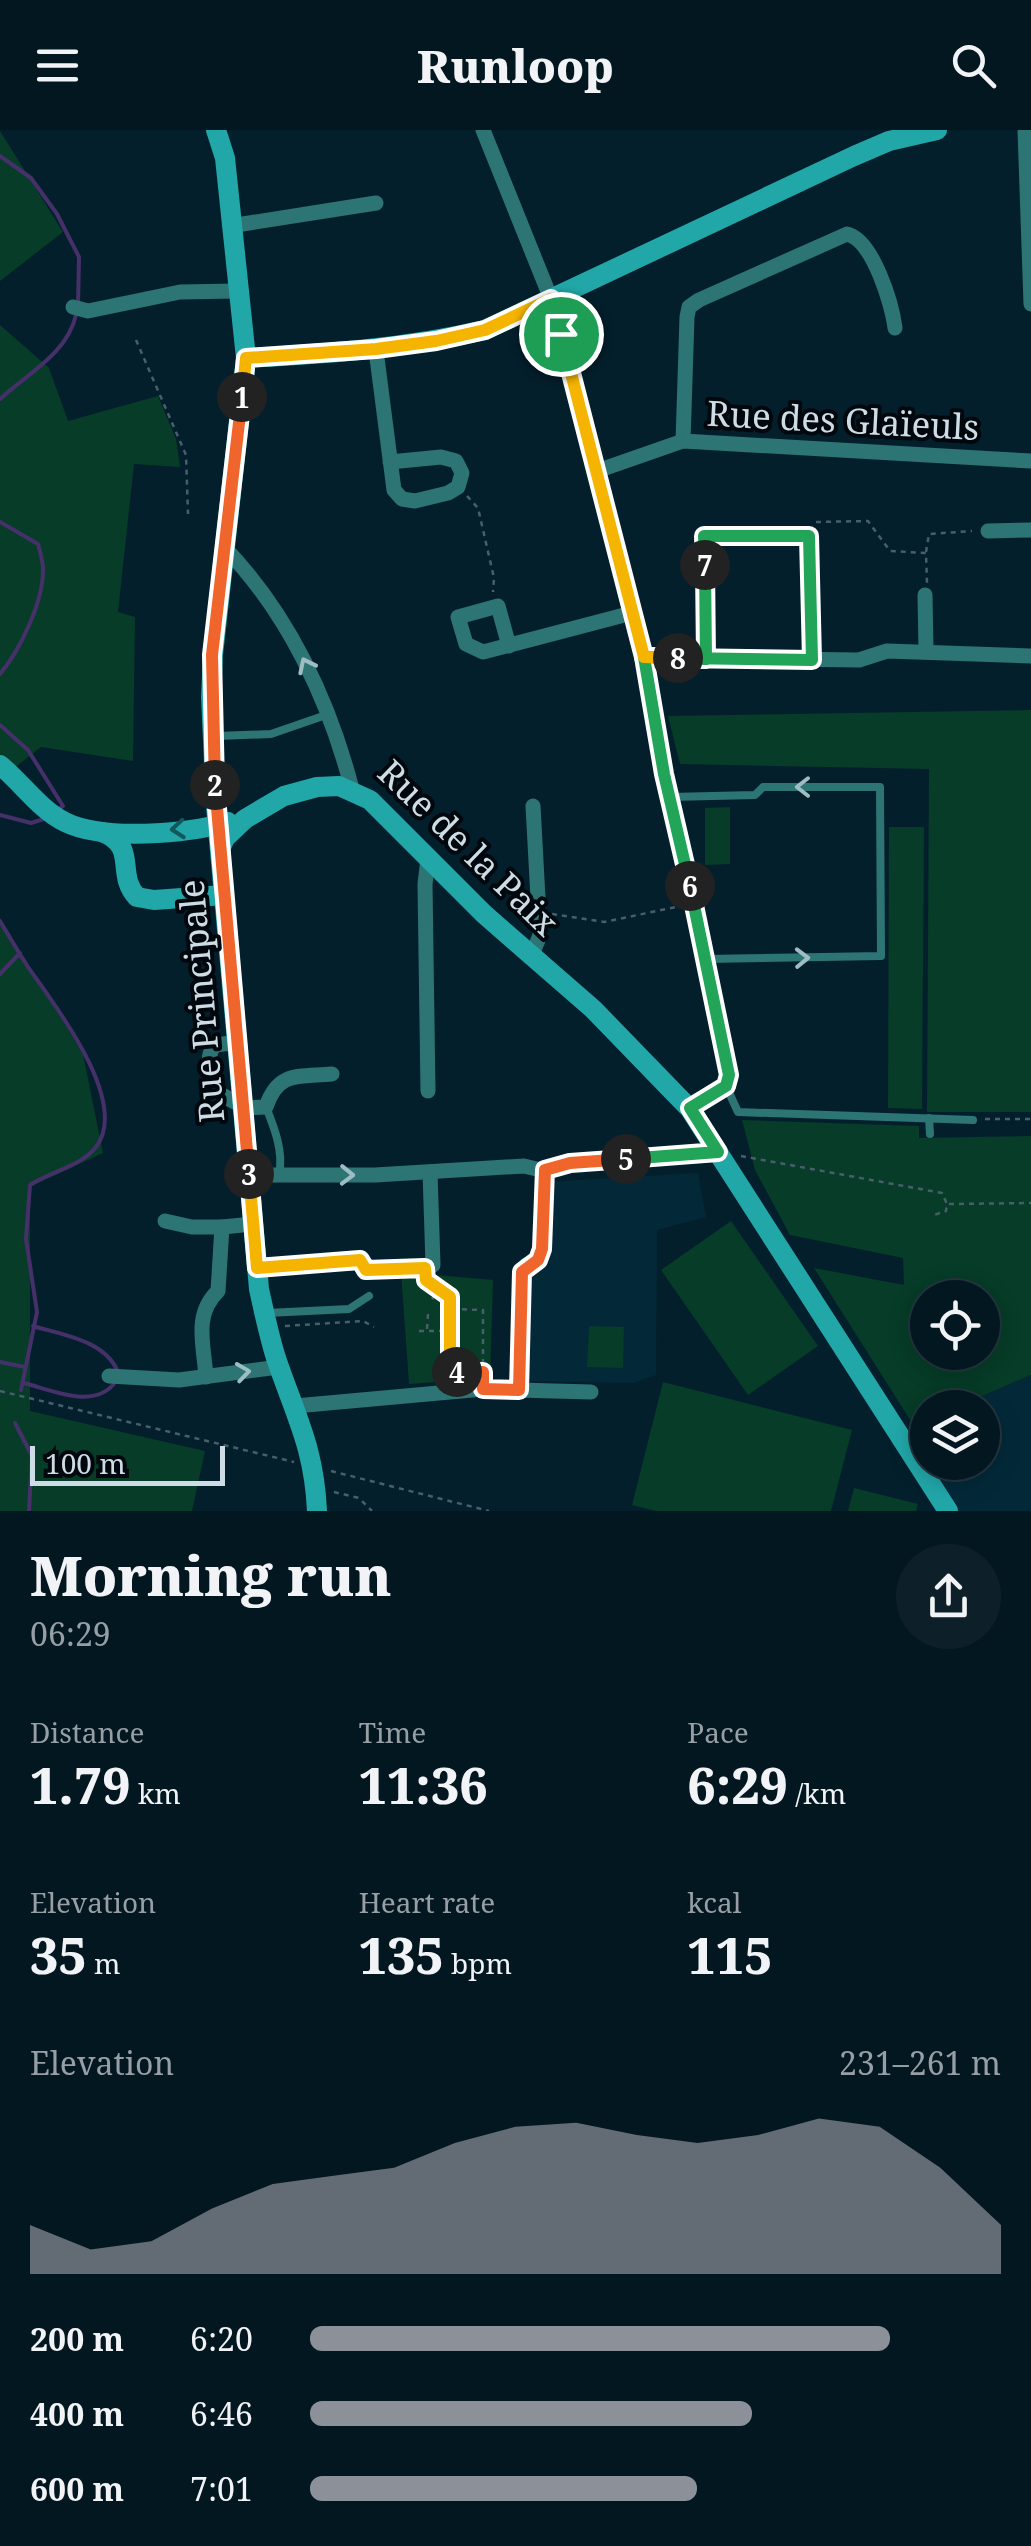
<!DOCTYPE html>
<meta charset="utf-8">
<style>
:root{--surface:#031721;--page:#0d202a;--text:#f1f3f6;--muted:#979fa5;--line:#24363f;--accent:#8c9099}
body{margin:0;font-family:"Noto Serif",serif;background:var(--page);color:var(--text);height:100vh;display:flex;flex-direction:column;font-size:38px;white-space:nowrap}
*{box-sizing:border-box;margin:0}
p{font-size:32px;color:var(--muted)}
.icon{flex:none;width:55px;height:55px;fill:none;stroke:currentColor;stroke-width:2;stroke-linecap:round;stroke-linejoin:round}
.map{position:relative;height:1381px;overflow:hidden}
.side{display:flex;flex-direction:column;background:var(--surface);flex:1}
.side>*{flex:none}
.controls{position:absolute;left:910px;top:1150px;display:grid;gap:20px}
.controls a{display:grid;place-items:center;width:90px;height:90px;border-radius:50%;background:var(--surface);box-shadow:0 5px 25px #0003,0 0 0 2px var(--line);font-size:50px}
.scale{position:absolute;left:30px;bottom:25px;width:195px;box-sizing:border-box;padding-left:10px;border:5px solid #cddce5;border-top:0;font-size:28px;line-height:35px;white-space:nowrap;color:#cddce5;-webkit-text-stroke:8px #01080d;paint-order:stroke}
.pin{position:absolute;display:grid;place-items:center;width:85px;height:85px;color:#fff;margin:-42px;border:5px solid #fff;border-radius:50%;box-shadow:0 2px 10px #0007}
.km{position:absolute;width:50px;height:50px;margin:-25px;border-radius:50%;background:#222;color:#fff;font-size:28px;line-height:50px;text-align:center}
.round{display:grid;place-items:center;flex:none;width:105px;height:105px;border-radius:52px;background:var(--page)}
.summary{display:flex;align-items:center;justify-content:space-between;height:170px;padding:0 30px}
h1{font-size:55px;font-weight:800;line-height:75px}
.metrics{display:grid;grid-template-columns:repeat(3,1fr);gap:15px;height:170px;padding:10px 30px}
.metrics div{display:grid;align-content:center}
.metrics b{font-size:50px;font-weight:800}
.metrics small{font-size:28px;font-weight:400}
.metrics p{font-size:28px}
.chart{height:280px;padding:20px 30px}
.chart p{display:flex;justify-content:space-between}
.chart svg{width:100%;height:180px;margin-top:10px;fill:var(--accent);opacity:.7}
ul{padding:0 30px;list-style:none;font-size:32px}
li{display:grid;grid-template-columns:160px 120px 1fr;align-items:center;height:75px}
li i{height:25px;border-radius:12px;background:var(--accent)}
header{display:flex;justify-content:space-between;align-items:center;height:130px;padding:0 30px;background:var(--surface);font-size:45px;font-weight:800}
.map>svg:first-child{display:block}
</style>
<header><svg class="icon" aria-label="menu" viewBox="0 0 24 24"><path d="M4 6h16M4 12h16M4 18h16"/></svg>Runloop<svg class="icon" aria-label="search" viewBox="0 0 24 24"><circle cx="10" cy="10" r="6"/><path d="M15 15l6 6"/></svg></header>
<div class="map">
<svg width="1031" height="1381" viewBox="0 0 1031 1381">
<rect width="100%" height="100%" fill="#041f2c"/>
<!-- built -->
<g fill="#032939">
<polygon points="698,1043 706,1087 657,1100 656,1245 633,1253 524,1251 527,1139 542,1133 546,1052"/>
<polygon points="1031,1245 1031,1381 937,1381 890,1308 927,1290 928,1332 982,1332 982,1278 957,1277"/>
</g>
<!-- green -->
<g fill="#063c28" fill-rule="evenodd">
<polygon points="0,1 63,102 0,151"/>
<polygon points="0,195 49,238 68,291 158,266 176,309 180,337 134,334 118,482 135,487 133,631 41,617 0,649"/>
<polygon points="1031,580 1031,982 927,982 929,639 680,634 668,586"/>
<polygon points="730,677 730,734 705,735 705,678"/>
<polygon points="889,697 924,697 922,979 888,978"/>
<polygon points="0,788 83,924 103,1023 30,1057 30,1281 205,1321 192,1381 0,1381"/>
<path d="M742 990 919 996V1008L1031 1006V1245L957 1277 928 1278 927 1290 914 1296 814 1138 904 1155 903 1128 790 1105 755 1040ZM928 1168H982V1222H928Z"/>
<polygon points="731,1091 818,1216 748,1265 661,1140"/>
<polygon points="401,1142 493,1150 490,1248 409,1254"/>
<polygon points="589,1196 624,1197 623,1238 587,1237"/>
<polygon points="663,1252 852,1300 831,1381 656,1381 632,1375"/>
<polygon points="854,1358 918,1374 916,1381 848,1381"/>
</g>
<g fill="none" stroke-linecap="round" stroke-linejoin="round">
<!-- stream -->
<g stroke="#463069" stroke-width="4">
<polyline points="0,26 31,48 57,84 79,127 78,176"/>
<path d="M0 269C27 244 67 224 76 185"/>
<path d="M0 392 38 414C40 422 43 431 43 438 44 471 20 520 0 544"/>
<polyline points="0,595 28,620 63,676 58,680"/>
<polyline points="0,685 31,693 47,688"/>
<path d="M0 791C9 806 18 822 28 837 53 873 131 971 96 1017 82 1036 49 1042 30 1055L26 1109 37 1182 21 1260"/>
<polyline points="0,844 20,823"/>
<path d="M33 1196C62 1205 105 1210 118 1242"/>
<polyline points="0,1232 25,1237"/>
<path d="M24 1253C52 1260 96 1281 116 1251"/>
<polyline points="15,1293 32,1326 29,1381"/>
</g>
<!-- path -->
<g stroke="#485f6b" stroke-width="2.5" stroke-dasharray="5 5" stroke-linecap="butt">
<polyline points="136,210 186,325 188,384"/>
<polyline points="467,366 478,378 494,448 493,462"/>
<polyline points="816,392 868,391 890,421 926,423 927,453"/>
<polyline points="926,422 929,404 972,401"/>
<polyline points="552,784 604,792 676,777"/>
<polyline points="985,989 1031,989"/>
<polyline points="741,1026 942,1063 947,1074 946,1081 934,1085"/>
<polyline points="949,1074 1031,1073"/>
<polyline points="366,1140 418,1138"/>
<polyline points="426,1149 450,1167 452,1241 483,1243"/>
<polyline points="432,1169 438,1160"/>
<polyline points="452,1179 483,1180 483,1241"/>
<polyline points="285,1196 363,1191 374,1197"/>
<polyline points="427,1199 428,1184"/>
<polyline points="419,1201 449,1201"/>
<polyline points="0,1261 294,1332"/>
<polyline points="331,1341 489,1381"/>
<polyline points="334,1362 359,1368 372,1381"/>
</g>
<!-- lane -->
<g stroke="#2d7475" stroke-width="8">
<polyline points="217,606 271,604 326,585"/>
<polyline points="670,667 755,665 763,657 880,657 881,826 705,829"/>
<polyline points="726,956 738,982 973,990"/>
<path d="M266 977C274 997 284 1022 279 1044"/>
<polyline points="929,988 930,1004"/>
<polyline points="260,1138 360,1130"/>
<polyline points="267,1183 349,1179 369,1166"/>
</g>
<!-- street -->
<g stroke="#2d7475" stroke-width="15">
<polyline points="483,0 551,169 561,204 643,527 665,644 729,945 726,956 690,979"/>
<polyline points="1025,0 1031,174"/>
<polyline points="230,96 376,73"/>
<polyline points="73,177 88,181 180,162 236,161"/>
<polyline points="376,219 377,228 394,360 402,369 415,371 448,363 458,357 462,343 456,331 441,327 390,332"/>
<path d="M683 311 687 187 689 177 699 170 847 104C873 110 892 174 895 198"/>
<polyline points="597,341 683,311 1031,331"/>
<polyline points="988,401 1031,400"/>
<path d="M224 417C288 483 329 570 352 659"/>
<polyline points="925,465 926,521"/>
<polyline points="509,516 498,476 458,487 466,514 483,522 632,483"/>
<polyline points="643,527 859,530 887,521 1031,526"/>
<polyline points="706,529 704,406 809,406 812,530"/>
<polyline points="428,729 425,754 428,961"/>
<polyline points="532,825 540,805 533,676"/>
<path d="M239 912 215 915C203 929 212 946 217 962L245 978 266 977C278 941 298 947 332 944"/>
<polyline points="430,1042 433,1135"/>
<polyline points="249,1045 375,1045 524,1036 545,1041 570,1033 718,1023"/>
<polyline points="165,1091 192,1097 222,1097"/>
<polyline points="109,1246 179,1250 279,1237"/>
<path d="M206 1247C204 1215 193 1185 218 1161L222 1097 253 1094"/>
<polyline points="519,1261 522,1142 526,1135 539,1130 542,1119 545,1041"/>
<polyline points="295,1276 483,1259 591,1262"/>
</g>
<!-- secondary -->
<g stroke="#22a7a9" stroke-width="20">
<path d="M216 0 225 28 246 228 213 525 211 567 216 676 259 1159C264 1182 269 1206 276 1228 296 1287 314 1317 317 1381"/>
<path d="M246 228C326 224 406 218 485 200L854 26 889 11 937 0"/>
<path d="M0 635C21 652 40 680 65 692 103 711 187 704 228 692"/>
<path d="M102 702C139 717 115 744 137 767L154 770 224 765"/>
<polyline points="221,717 225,708 245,689 284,666 317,657 339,656 370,670 484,784 593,879 690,979 948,1381"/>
</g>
</g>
<!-- one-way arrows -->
<defs><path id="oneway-chevron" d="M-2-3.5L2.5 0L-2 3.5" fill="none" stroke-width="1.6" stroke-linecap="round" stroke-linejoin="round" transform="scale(2.5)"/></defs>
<g stroke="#9dbdc3">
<use href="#oneway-chevron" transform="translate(306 535) rotate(-116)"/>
<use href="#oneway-chevron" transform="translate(803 657) rotate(180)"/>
<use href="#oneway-chevron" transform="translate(802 828) rotate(-1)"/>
<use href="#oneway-chevron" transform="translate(347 1045) rotate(1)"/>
<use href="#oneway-chevron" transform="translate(243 1242) rotate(-8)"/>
</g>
<use stroke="#12585b" href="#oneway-chevron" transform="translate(178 699) rotate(175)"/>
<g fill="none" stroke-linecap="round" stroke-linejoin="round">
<!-- split-1 casing -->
<g stroke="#fff" stroke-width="20">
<polyline id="split-1" points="242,267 246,228 376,219 436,211 485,200 551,169 561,204"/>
</g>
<!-- split-2 casing -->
<g stroke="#fff" stroke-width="20">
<polyline id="split-2" points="215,655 212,525 242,267"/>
</g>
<!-- split-3 casing -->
<g stroke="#fff" stroke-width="20">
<polyline id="split-3" points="215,655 249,1044"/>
</g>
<!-- split-4 casing -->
<g stroke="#fff" stroke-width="20">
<polyline id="split-4" points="249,1044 257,1138 360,1130 366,1140 425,1138 426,1150 450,1167 450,1238 457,1242"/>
</g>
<!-- split-5 casing -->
<g stroke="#fff" stroke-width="20">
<polyline id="split-5" points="457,1242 483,1242 483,1259 519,1260 522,1142 538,1130 542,1119 545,1040 570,1033 626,1029"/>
</g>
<!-- split-6 casing -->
<g stroke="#fff" stroke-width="20">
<polyline id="split-6" points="626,1029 718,1022 690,978 726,956 729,945 690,756"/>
</g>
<!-- split-7 casing -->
<g stroke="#fff" stroke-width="20">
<polyline id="split-7" points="690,756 664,644 644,527 706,529 705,435"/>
</g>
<!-- split-8 casing -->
<g stroke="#fff" stroke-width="20">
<polyline id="split-8" points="678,528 812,530 809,406 704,406 705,435"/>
</g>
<!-- split-9 casing -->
<g stroke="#fff" stroke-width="20">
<polyline id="split-9" points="561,204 644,527 678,528"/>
</g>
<!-- split-1 -->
<use href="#split-1" stroke="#f5b400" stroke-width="12"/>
<!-- split-2 -->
<use href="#split-2" stroke="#f0652b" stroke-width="12"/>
<!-- split-3 -->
<use href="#split-3" stroke="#f0652b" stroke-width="12"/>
<!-- split-4 -->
<use href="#split-4" stroke="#f5b400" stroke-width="12"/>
<!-- split-5 -->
<use href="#split-5" stroke="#f0652b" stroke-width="12"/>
<!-- split-6 -->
<use href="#split-6" stroke="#22a559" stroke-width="12"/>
<!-- split-7 -->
<use href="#split-7" stroke="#22a559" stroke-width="12"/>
<!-- split-8 -->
<use href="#split-8" stroke="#22a559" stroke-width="12"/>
<!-- split-9 -->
<use href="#split-9" stroke="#f5b400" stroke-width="12"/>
</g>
<g text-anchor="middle" stroke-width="8" stroke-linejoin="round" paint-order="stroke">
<!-- street labels -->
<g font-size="35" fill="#cddce5" stroke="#01080d">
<text transform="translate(843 291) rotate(3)" y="12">Rue des Glaïeuls</text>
<text transform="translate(468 718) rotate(44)" y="12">Rue de la Paix</text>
<text transform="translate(202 871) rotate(-95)" y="12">Rue Principale</text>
</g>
</g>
</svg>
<div class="controls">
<a><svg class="icon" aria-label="locate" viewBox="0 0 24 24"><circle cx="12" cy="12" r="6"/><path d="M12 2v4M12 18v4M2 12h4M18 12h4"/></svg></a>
<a><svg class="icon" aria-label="layers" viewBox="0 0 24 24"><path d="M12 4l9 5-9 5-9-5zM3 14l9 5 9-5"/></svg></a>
</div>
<div class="scale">100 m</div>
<div class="pin" style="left:561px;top:204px;background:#1e9e55"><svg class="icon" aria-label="arrive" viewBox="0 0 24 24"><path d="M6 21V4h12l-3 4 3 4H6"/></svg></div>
<b class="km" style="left:242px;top:267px">1</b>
<b class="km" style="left:215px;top:655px">2</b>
<b class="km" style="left:249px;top:1044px">3</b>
<b class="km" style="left:457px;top:1242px">4</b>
<b class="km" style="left:626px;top:1029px">5</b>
<b class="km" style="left:690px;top:756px">6</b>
<b class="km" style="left:705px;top:435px">7</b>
<b class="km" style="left:678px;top:528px">8</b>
</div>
<section class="side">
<div class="summary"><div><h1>Morning run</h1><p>06:29</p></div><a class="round"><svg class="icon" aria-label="share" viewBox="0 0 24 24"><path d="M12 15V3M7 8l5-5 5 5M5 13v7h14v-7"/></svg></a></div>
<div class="metrics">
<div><p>Distance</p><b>1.79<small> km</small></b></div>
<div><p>Time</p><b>11:36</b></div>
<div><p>Pace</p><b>6:29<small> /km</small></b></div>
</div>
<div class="metrics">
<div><p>Elevation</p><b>35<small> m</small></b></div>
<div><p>Heart rate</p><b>135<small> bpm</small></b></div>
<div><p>kcal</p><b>115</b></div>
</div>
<div class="chart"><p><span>Elevation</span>231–261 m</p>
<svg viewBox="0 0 160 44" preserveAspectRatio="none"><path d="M0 44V32L10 38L20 36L30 28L40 22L50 20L60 18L70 12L80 8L90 7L100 10L110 12L120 10L130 6L140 8L150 18L160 32V44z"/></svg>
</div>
<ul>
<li><b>200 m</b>6:20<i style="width:84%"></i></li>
<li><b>400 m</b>6:46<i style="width:64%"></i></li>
<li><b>600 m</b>7:01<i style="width:56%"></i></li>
</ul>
</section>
